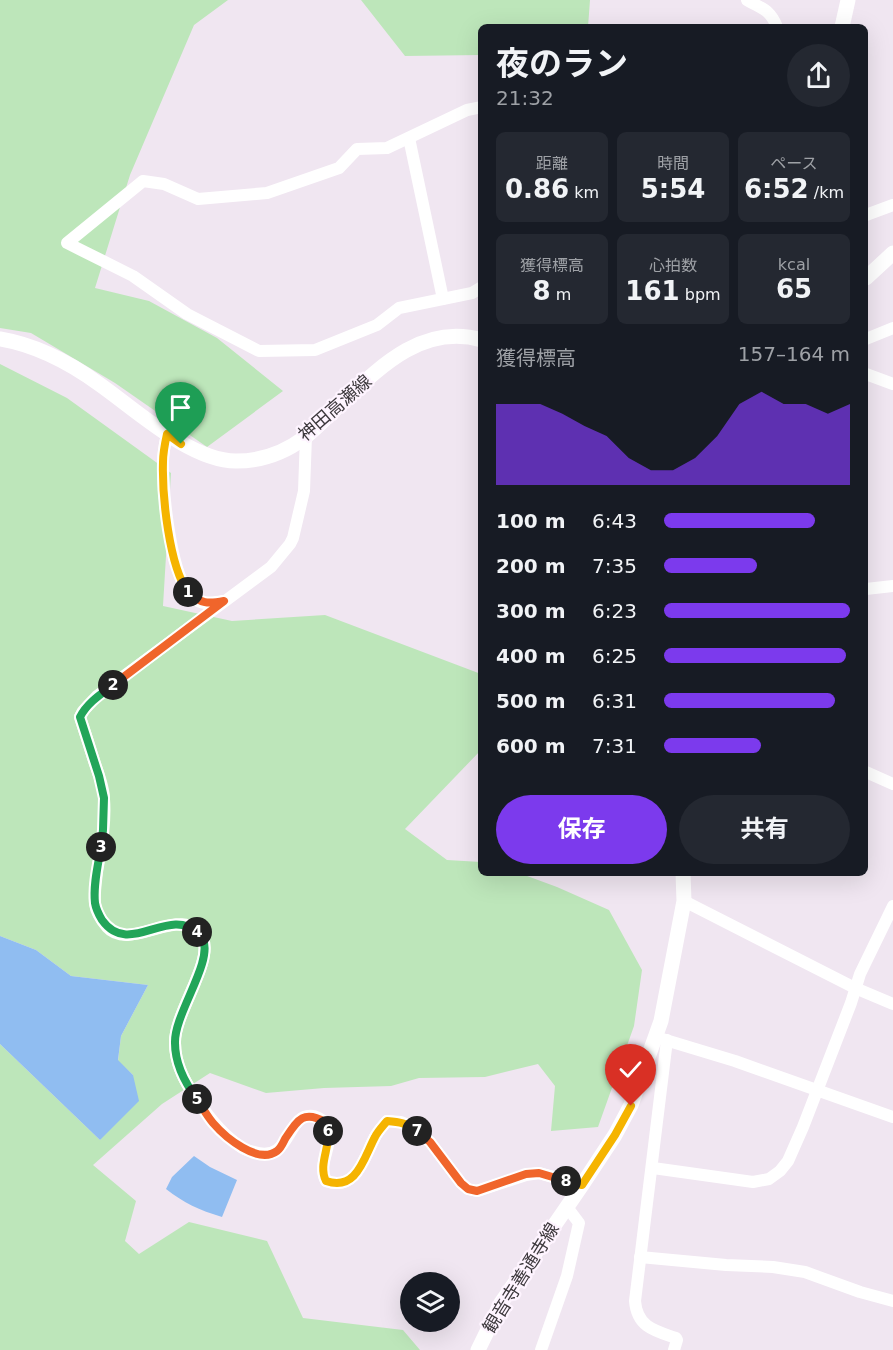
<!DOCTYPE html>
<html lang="ja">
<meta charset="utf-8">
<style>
:root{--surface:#171b24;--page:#242831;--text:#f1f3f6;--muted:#9ea1a6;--accent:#7c3aed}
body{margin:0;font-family:"DejaVu Sans","Noto Sans JP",sans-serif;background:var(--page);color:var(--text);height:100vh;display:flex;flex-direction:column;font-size:22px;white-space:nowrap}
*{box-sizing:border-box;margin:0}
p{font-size:20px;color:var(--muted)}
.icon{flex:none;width:33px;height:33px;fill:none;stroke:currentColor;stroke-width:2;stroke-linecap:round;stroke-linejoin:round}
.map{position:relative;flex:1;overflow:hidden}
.panel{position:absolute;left:478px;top:24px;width:390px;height:852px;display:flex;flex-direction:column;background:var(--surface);border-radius:9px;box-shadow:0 6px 24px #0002}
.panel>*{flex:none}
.buttons{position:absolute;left:400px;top:1272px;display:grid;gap:12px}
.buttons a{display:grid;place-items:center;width:60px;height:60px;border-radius:50%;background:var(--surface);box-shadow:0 6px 24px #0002;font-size:30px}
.pin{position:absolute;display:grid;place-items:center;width:51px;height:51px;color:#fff;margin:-62px -26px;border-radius:50% 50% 50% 0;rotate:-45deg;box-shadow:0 0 6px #0007}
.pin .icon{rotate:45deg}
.km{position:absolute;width:30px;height:30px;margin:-15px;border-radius:50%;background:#222;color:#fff;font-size:16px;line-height:30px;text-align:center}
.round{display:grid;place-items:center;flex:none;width:63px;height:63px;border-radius:32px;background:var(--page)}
.head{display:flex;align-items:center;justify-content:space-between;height:102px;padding:0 18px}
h1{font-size:33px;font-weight:700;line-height:45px}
.figures{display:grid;grid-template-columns:repeat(3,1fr);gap:9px;height:102px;padding:6px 18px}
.figures div{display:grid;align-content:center;border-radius:9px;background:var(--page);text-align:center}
.figures b{font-size:26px;font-weight:700}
.figures small{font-size:16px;font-weight:400}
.figures p{font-size:16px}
.chart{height:168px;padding:12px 18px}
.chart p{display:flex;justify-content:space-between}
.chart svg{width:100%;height:108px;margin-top:6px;fill:var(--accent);opacity:.7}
.action{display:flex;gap:12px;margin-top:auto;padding:12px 18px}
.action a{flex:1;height:69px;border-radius:36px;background:var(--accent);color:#fff;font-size:24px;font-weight:700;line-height:69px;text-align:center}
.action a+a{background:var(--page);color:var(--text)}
ul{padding:0 18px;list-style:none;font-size:20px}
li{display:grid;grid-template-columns:96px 72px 1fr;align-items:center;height:45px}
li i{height:15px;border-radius:8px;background:var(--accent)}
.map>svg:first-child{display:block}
</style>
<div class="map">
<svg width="893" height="1350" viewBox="0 0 893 1350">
<rect width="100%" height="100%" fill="#f0e6f1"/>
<!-- green -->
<g fill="#bde6ba">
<polygon points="0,0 228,0 194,25 130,175 95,288 149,301 217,338 283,391 207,447 115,383 31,333 0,328"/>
<polygon points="361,0 590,0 588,27 482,27 481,55 405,56"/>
<polygon points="0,364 67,398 171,473 163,606 232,621 325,615 481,674 481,750 405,829 447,860 481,862 482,873 519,873 557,887 609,910 642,970 634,1026 598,1127 551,1131 555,1086 538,1064 485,1077 419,1078 391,1086 324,1088 266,1093 210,1073 162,1104 93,1165 136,1201 125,1241 139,1254 189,1222 267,1241 303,1318 403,1330 420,1350 0,1350 0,1044 100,1140 133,1075 118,1061 121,1036 148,985 71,976 36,950 0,936"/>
</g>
<!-- water -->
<g fill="#90bdf1">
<polygon points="0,936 36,950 71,976 148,985 121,1036 118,1060 133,1075 139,1101 100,1140 0,1044"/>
<path d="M194 1156 210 1167 237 1180 222 1217C199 1210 184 1203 166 1189L172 1177Z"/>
</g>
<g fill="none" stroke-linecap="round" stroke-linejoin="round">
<!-- minor -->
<g stroke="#fff" stroke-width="12">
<path d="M747 0C762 9 770 9 777 27"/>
<polyline points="482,107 467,110 387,148 357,149 339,168 267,193 198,199 164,184 143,181 67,243 133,276 187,314 259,351 315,350 377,325 399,308 472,293 482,287"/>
<polyline points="409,138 443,299"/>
<polyline points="866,215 893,205"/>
<polyline points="866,339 893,328"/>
<polyline points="866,374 893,384"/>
<path d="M167 434C165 443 163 453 163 462 163 490 170 585 196 600 205 605 213 603 223 601"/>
<path d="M306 436 304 491 293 538 290 544 271 567 97 696 83 711 80 717C85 732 90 748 95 764 99 775 104 788 104 799 106 823 101 848 97 872 96 882 94 893 95 904 96 912 102 921 107 927 131 954 185 900 203 939 213 962 174 1014 175 1043 175 1065 186 1084 198 1101 210 1119 223 1135 241 1147 245 1150 249 1151 254 1152 292 1164 286 1112 313 1116 317 1116 321 1120 325 1122 327 1127 329 1132 329 1137 329 1152 318 1166 326 1181 357 1192 364 1157 375 1137 378 1131 383 1126 387 1121L401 1122 413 1127 430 1142 461 1183 468 1189 477 1191 526 1175 539 1173 582 1185"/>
<polyline points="866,589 893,586"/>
<polyline points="866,772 893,784"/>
<polyline points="684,901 855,988 893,1004"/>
<polyline points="659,1038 735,1061 893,1117"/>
<path d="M667 1040 635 1301C637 1327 655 1331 676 1338L677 1340 674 1350"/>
<polyline points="653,1168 753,1182 769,1179 780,1171 788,1161 803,1127 851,1003 860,974 893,906"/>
<polyline points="640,1257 726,1265 773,1267 805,1272 860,1292 893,1301"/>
<polyline points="541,1350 567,1276 579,1223 567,1207"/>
</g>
<!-- major -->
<g stroke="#fff" stroke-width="15">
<polyline points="842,27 848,0"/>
<polyline points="866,278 893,253"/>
<path d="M0 339C36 345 70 363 99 384 135 409 190 461 236 461 260 461 284 453 304 438 312 432 320 424 327 417 370 378 416 321 482 340"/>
<polyline points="478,1350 501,1303 582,1185 615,1135 631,1105 661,1021 684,901 683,873"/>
</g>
</g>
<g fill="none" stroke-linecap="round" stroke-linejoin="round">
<!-- split-1 casing -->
<g stroke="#fff" stroke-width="12">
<path id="split-1" d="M181 444 167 434C165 443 163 452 163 462 162 495 169 566 188 592"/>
</g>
<!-- split-2 casing -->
<g stroke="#fff" stroke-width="12">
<path id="split-2" d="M113 685 224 601C208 604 201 604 188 592"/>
</g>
<!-- split-3 casing -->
<g stroke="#fff" stroke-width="12">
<path id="split-3" d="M101 847 103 830 104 798 99 776 80 717C87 703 101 694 113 685"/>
</g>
<!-- split-4 casing -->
<g stroke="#fff" stroke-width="12">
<path id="split-4" d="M101 847C98 865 93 885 95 903 96 909 99 915 102 920 129 958 168 906 197 932"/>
</g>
<!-- split-5 casing -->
<g stroke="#fff" stroke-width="12">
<path id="split-5" d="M197 1099C185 1083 175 1064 175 1043 174 1014 213 963 203 939 202 938 198 933 197 932"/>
</g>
<!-- split-6 casing -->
<g stroke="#fff" stroke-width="12">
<path id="split-6" d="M197 1099C202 1107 207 1116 213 1123 225 1137 258 1165 277 1151 281 1148 283 1143 285 1139 297 1121 303 1109 325 1122L328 1131"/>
</g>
<!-- split-7 casing -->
<g stroke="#fff" stroke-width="12">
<path id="split-7" d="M328 1131C330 1148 318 1165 326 1181 357 1192 364 1157 375 1137 378 1131 383 1126 387 1121 398 1122 408 1123 417 1131"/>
</g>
<!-- split-8 casing -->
<g stroke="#fff" stroke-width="12">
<polyline id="split-8" points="417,1131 430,1142 461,1183 468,1189 477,1191 526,1174 539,1173 566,1181"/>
</g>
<!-- split-9 casing -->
<g stroke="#fff" stroke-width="12">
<polyline id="split-9" points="566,1181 582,1185 615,1135 631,1106"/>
</g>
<!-- split-1 -->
<use href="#split-1" stroke="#f5b400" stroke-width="8"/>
<!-- split-2 -->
<use href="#split-2" stroke="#f0652b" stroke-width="8"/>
<!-- split-3 -->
<use href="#split-3" stroke="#22a559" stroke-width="8"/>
<!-- split-4 -->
<use href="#split-4" stroke="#22a559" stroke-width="8"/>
<!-- split-5 -->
<use href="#split-5" stroke="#22a559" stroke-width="8"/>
<!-- split-6 -->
<use href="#split-6" stroke="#f0652b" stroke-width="8"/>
<!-- split-7 -->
<use href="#split-7" stroke="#f5b400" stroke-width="8"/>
<!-- split-8 -->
<use href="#split-8" stroke="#f0652b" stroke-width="8"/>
<!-- split-9 -->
<use href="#split-9" stroke="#f5b400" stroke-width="8"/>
</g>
<g text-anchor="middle" stroke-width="4.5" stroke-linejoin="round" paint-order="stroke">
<!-- street labels -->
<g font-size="18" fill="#3d393d" stroke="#fef4ff">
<text transform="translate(335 408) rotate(-41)" y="6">神田高瀬線</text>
<text transform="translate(521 1278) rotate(-58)" y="6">観音寺善通寺線</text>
</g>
</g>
</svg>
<div class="buttons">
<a><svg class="icon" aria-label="layers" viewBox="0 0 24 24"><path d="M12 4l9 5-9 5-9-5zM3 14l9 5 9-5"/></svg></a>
</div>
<div class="pin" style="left:181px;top:444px;background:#1e9e55"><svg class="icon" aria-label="arrive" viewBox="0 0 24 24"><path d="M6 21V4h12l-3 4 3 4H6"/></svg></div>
<div class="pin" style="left:631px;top:1106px;background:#d93025"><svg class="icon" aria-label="check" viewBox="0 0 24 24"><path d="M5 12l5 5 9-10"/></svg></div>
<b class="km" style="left:188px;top:592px">1</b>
<b class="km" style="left:113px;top:685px">2</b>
<b class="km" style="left:101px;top:847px">3</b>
<b class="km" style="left:197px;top:932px">4</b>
<b class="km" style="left:197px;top:1099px">5</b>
<b class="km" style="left:328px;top:1131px">6</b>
<b class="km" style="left:417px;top:1131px">7</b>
<b class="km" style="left:566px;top:1181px">8</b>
<section class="panel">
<div class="head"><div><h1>夜のラン</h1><p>21:32</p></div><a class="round"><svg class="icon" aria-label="share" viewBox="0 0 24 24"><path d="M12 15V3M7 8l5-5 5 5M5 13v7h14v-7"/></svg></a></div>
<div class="figures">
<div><p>距離</p><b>0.86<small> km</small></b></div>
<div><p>時間</p><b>5:54</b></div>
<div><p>ペース</p><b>6:52<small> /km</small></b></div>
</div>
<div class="figures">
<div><p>獲得標高</p><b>8<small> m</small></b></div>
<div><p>心拍数</p><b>161<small> bpm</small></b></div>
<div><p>kcal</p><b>65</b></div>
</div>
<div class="chart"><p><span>獲得標高</span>157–164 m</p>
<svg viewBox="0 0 160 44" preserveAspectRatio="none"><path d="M0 44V11L10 11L20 11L30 15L40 20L50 24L60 33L70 38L80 38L90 33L100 24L110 11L120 6L130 11L140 11L150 15L160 11V44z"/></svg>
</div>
<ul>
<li><b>100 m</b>6:43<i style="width:81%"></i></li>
<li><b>200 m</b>7:35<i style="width:50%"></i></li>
<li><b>300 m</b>6:23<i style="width:100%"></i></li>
<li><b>400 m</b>6:25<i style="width:98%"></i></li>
<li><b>500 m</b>6:31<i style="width:92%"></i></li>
<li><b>600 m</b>7:31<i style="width:52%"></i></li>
</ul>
<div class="action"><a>保存</a><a>共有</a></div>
</section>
</div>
